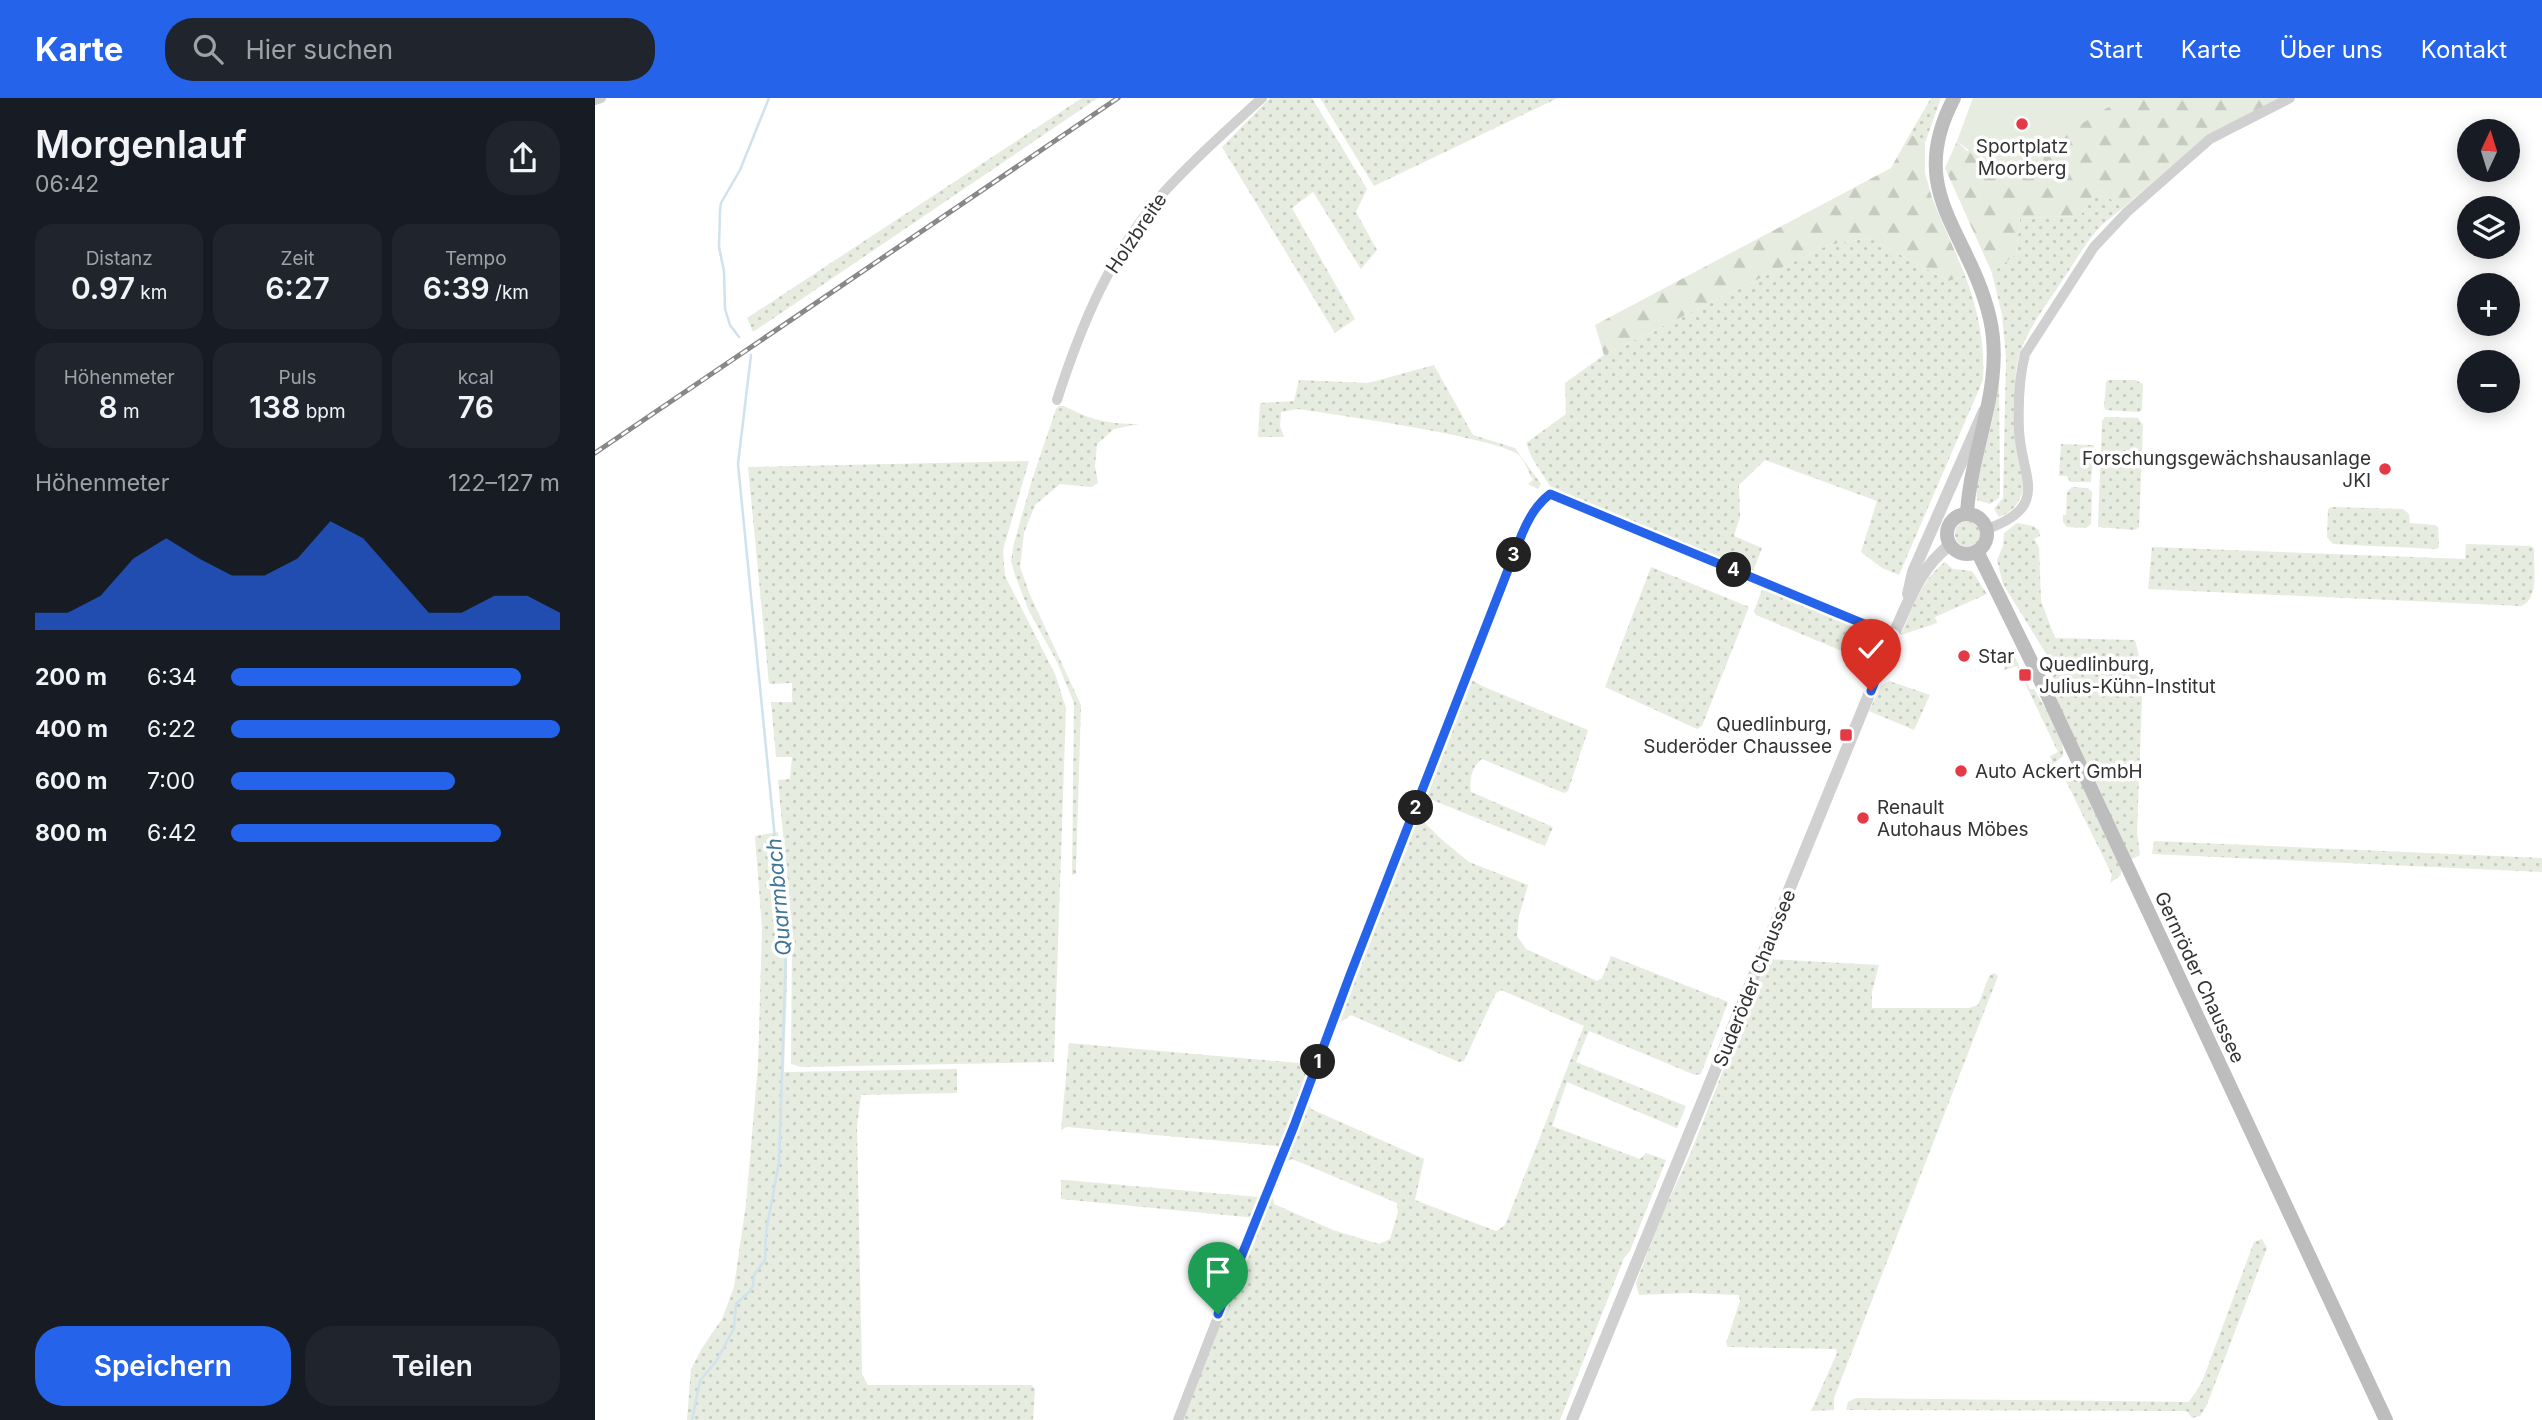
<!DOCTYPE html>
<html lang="de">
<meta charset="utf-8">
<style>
:root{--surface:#171b24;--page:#20242c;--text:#f1f3f6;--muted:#9ea1a6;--accent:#2563eb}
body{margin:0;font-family:Inter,sans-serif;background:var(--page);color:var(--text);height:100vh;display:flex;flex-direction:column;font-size:26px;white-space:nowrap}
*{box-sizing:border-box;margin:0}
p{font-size:23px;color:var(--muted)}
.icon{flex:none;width:38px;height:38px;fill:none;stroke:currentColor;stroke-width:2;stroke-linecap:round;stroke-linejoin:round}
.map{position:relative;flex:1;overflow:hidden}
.drawer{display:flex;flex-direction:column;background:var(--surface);width:595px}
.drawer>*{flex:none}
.needle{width:46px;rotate:4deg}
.tools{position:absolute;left:1862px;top:21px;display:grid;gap:14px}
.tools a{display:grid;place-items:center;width:63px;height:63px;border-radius:50%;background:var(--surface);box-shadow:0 4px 18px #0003;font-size:35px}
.pin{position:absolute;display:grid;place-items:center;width:60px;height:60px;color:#fff;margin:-72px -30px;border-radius:50% 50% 50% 0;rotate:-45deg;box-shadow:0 0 7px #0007}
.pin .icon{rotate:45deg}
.km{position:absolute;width:35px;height:35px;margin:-18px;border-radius:50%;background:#222;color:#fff;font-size:19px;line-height:35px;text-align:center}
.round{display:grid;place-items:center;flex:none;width:74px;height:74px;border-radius:28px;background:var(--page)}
.head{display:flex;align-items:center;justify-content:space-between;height:119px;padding:0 35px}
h1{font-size:38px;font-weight:600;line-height:52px}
.metrics{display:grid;grid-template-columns:repeat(3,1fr);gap:10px;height:119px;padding:7px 35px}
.metrics div{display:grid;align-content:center;border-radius:18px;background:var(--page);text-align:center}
.metrics b{font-size:30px;font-weight:600}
.metrics small{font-size:19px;font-weight:400}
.metrics p{font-size:19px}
.chart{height:196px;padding:14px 35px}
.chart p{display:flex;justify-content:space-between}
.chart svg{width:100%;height:126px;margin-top:7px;fill:var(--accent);opacity:.7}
.button{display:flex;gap:14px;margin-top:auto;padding:14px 35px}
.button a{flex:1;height:80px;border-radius:28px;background:var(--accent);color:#fff;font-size:28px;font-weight:600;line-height:80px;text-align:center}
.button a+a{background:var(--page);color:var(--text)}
ul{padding:0 35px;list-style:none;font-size:23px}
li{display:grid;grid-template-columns:112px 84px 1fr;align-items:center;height:52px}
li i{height:18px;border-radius:9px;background:var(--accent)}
header{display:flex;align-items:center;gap:42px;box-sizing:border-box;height:98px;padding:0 35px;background:var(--accent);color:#fff}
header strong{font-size:33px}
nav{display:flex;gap:38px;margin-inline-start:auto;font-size:24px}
.search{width:490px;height:63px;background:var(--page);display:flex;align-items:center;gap:18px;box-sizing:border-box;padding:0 24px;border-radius:28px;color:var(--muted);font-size:26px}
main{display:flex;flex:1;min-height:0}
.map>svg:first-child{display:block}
</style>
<header>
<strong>Karte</strong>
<div class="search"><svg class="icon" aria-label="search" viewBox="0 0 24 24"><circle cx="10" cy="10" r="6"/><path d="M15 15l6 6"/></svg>Hier suchen</div>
<nav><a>Start</a><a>Karte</a><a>Über uns</a><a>Kontakt</a></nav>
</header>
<main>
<section class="drawer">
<div class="head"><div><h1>Morgenlauf</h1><p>06:42</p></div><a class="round"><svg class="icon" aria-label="share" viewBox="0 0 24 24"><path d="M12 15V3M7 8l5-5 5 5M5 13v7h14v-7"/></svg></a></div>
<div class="metrics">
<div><p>Distanz</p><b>0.97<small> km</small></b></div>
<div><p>Zeit</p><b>6:27</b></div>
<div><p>Tempo</p><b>6:39<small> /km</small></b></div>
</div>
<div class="metrics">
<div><p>Höhenmeter</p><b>8<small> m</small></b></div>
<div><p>Puls</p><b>138<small> bpm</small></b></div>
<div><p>kcal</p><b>76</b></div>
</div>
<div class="chart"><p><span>Höhenmeter</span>122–127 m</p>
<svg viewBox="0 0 160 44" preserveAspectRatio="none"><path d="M0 44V38L10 38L20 32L30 19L40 12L50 19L60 25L70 25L80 19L90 6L100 12L110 25L120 38L130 38L140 32L150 32L160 38V44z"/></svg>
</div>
<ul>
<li><b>200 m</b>6:34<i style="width:88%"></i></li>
<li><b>400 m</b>6:22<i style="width:100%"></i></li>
<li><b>600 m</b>7:00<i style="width:68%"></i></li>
<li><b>800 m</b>6:42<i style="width:82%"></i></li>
</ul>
<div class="button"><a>Speichern</a><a>Teilen</a></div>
</section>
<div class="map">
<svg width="1947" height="1322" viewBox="0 0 1947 1322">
<defs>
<pattern id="green-dots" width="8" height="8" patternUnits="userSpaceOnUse" patternTransform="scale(1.75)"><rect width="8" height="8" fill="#e6ecdf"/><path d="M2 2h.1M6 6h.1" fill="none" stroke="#c6cbc0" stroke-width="1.8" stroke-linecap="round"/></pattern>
<pattern id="forest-firs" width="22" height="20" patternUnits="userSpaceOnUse" patternTransform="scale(1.75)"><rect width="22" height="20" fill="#e6ecdf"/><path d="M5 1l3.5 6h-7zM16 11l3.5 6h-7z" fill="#c6cbc0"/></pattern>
</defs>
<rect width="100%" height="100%" fill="#fff"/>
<!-- green -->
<g fill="url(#green-dots)">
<polygon points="487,0 503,0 158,234 152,220"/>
<polygon points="675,0 717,0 772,91 761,114 782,152 766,171 718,94 697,110 760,221 740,235 627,49"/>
<polygon points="725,0 963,0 779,88"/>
<polygon points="1336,0 1346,0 1330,45 1315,36"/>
<path d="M1502 91 1528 110C1521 116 1513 121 1507 127 1492 142 1481 162 1469 180 1453 205 1432 230 1424 259 1420 270 1421 284 1420 296 1418 333 1451 402 1404 419L1399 411 1408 400 1411 260 1407 217 1397 175 1421 156 1425 120 1485 118Z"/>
<path d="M1274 140 1354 183 1370 177C1383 212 1390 245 1388 282L1304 477 1287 470 1266 454 1282 403 1170 362 1144 387 1145 419 1139 438 1167 450 1158 473 1042 428 955 388 937 360 931 345 971 316 970 285 1009 257 1233 147Z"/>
<path d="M839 267 878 337 920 350 946 386 943 391 933 386 938 382C934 375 930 364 925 358 908 340 736 316 703 311L686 314 685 328 689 339H663L665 305 699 303 704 282 773 285Z"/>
<polygon points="1404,274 1405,392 1404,400 1395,406 1382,402 1381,390 1398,319"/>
<polygon points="1513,282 1540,282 1548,286 1547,311 1545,314 1511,312 1509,309 1511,284"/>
<path d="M464 308H469C496 322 513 326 544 326L519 331 502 346 500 368 503 385 496 389 465 386 440 407 429 435 425 469 435 497 486 607 481 772V776L477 777 479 605 462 564 434 513 421 480 416 463 419 445 437 382 461 311Z"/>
<polygon points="1510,319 1543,320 1548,327 1544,429 1540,432 1503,429 1507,323"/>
<polygon points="1466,346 1499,347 1496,384 1475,384 1472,378 1464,378"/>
<polygon points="434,363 408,452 410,478 460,576 471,610 459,964 206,969 196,966 197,834 183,682 195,681 197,659 181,659 176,604 197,604 197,585 174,586 153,369"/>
<polygon points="1477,389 1493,390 1497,394 1496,426 1491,430 1472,429 1468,424 1468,417 1471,417 1472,394"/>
<polygon points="1736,409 1808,411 1814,416 1815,425 1840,427 1843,429 1844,449 1842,451 1738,446 1732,439 1733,411"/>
<circle cx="1373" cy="436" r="13"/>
<path d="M1422 425 1438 428 1444 432 1445 438 1439 441 1444 449 1446 503 1460 540 1540 542 1548 574 1542 734 1545 757 1535 762C1518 726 1448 598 1458 567L1408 486 1402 462 1408 448 1409 435Z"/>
<path d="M1871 446 1935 448 1939 450C1938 468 1945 501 1926 508L1553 491 1557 449 1870 461Z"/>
<path d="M1350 464 1358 471 1377 473 1392 496 1340 519 1342 525 1306 537C1317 511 1326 482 1350 464Z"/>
<polygon points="1056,469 1154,509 1107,628 1102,631 1010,589"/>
<polygon points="1168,489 1283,538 1284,543 1274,566 1269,566 1265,579 1257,571 1254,556 1161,517 1159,513"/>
<path d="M1413 555 1419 557 1435 591H1439C1448 608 1471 638 1468 658L1458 666 1455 658 1463 654 1422 568 1406 573 1410 571 1407 561Z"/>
<path d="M877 582 887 588 993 632 973 693 969 695 887 661C877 668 874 682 876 694L958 729 950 748 830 699Z"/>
<polygon points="1294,583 1335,597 1319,632 1274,613 1286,588"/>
<polygon points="1474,671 1482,677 1526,771 1526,777 1515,785 1517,777 1471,683"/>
<polygon points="823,718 845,740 874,764 933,787 924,818 922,838 931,851 1002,883 1007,880 1016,858 1133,904 1106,976 1100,977 994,933 981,964 1091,1008 1082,1030 972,984 957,1028 1045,1061 1051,1055 1071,1062 1035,1153 1029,1160 965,1322 586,1322 677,1094 679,1106 738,1132 784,1146 795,1141 803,1114 802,1105 697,1061 691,1064 714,1006 716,1011 829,1061 820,1102 901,1133 910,1127 989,928 906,892 901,895 869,963 864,964 756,917 743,926"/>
<polygon points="183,734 191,816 192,886 189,974 362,971 362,995 266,997 262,1028 267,1276 273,1287 437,1287 440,1292 438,1322 92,1322 96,1271 107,1250 127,1221 139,1189 151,1106 163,967 167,830 160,738"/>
<polygon points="1559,743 1947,760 1947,774 1557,756"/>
<polygon points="1172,861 1284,867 1277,894 1277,910 1374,910 1383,907 1394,878 1399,875 1403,878 1239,1300 1239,1312 1216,1313 1242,1255 1241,1251 1133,1249 1131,1245 1145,1203 1144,1197 1092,1195 1044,1197 1041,1185 1066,1119 1096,1054"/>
<polygon points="474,945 714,966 716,970 685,1053 683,1048 472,1029 466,1032"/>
<polygon points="466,1082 470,1082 663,1099 657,1119 651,1119 466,1101"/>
<polygon points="1667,1141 1672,1150 1611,1309 1605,1318 1597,1320 1592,1313 1251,1312 1253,1304 1261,1300 1594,1304 1607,1284 1659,1144"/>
</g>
<!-- forest -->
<g fill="url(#forest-firs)">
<polygon points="1537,0 1686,0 1606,43 1528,110 1502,91 1485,118 1425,120 1421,156 1397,175 1350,70 1362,43 1372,53"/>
<polygon points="1315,36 1330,45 1330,75 1337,100 1370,177 1354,183 1274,140 1233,147 1009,257 1000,227 1296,70"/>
</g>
<!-- pitch -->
<polygon fill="#e6ecdf" points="1378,0 1537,0 1512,10 1427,63 1393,67 1362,43"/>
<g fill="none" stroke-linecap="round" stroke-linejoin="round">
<!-- stream -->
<g stroke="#cfe2ee" stroke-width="2.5">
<polyline points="144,239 135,227 130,211 129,173 124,149 125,113 126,105 145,72 174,0"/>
<polyline points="97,1322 105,1283 122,1262 139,1230 141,1206 154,1194 158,1188 159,1177 170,1162 171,1134 184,1064 191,853 143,366 156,257"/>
</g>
<!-- minor -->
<g stroke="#d0d0d0" stroke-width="10">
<polyline points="0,2 6,0"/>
<path d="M462 302C486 227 517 152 570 93 600 60 634 30 667 0"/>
<path d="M1392 431C1457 408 1426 379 1424 332 1423 307 1424 280 1430 256L1499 149 1532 114 1615 41 1695 0"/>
<path d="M583 1322 927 436C934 420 941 407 955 396L1298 538"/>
</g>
<!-- tertiary -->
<g stroke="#d0d0d0" stroke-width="12">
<polyline points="1313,496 1318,474 1389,313"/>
<path d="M977 1322 1298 538C1313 505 1325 469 1355 447"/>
</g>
<!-- secondary -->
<g stroke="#bdbdbd" stroke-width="14">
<path d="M1359 0C1309 95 1375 133 1395 221 1410 288 1376 349 1372 415"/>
<circle cx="1372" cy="436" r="20"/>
<polyline points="1382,453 1441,573 1791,1322"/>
</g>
<!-- rail casing -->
<g stroke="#888" stroke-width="5">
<polyline id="rail" points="0,355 523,0"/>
</g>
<!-- rail -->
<use href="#rail" stroke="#fff" stroke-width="2.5" stroke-dasharray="8" stroke-linecap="butt"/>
</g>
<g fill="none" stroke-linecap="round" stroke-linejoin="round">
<!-- route casing -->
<g stroke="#fff" stroke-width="14">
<path id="route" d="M623 1216 699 1028 755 877 927 436C934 420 941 407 955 396L1298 538 1276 593"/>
</g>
<!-- route -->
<use href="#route" stroke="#2563eb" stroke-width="9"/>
</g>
<!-- markers -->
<g fill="#e63946" stroke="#fff" stroke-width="2.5">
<circle cx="1427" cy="26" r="7"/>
<circle cx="1790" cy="371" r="7"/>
<circle cx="1369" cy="558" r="7"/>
<rect x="1423" y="570" width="14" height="14" rx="3.5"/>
<rect x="1244" y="630" width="14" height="14" rx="3.5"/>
<circle cx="1366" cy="673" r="7"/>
<circle cx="1268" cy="720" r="7"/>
</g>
<g text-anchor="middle" stroke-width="7" stroke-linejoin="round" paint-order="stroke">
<!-- poi labels -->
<g font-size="19" fill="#333" stroke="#fff" text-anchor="start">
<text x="1427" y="55" text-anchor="middle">Sportplatz<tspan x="1427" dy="22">Moorberg</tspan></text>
<text x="1776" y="367" text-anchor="end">Forschungsgewächshausanlage<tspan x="1776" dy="22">JKI</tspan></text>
<text x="1383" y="565">Star</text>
<text x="1444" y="573">Quedlinburg,<tspan x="1444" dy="22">Julius-Kühn-Institut</tspan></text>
<text x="1237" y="633" text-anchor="end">Quedlinburg,<tspan x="1237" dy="22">Suderöder Chaussee</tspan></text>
<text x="1380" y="680">Auto Ackert GmbH</text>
<text x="1282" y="716">Renault<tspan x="1282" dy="22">Autohaus Möbes</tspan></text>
</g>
<!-- street labels -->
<g font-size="19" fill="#333" stroke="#fff">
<text transform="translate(541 135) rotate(-56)" y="7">Holzbreite</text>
<text transform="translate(1605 879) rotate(65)" y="7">Gernröder Chaussee</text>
<text transform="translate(1159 880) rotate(-68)" y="7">Suderöder Chaussee</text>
</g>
<!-- water labels -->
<g font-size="21" font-style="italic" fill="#3f7597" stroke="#fff">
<text transform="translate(184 799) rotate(-95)" y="7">Quarmbach</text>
</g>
</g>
</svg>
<div class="tools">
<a><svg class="needle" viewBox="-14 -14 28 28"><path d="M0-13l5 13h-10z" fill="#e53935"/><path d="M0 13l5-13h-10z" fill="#9ea1a6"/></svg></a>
<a><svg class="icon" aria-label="layers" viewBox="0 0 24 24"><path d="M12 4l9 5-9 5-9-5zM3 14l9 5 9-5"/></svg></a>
<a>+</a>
<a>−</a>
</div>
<div class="pin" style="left:623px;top:1216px;background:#1e9e55"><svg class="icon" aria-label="arrive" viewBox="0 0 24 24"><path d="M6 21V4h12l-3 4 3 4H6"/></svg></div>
<div class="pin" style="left:1276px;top:593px;background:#d93025"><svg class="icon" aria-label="check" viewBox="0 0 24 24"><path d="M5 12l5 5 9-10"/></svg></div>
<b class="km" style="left:723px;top:964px">1</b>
<b class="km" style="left:821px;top:710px">2</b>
<b class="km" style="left:919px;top:457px">3</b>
<b class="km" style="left:1139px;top:472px">4</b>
</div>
</main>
